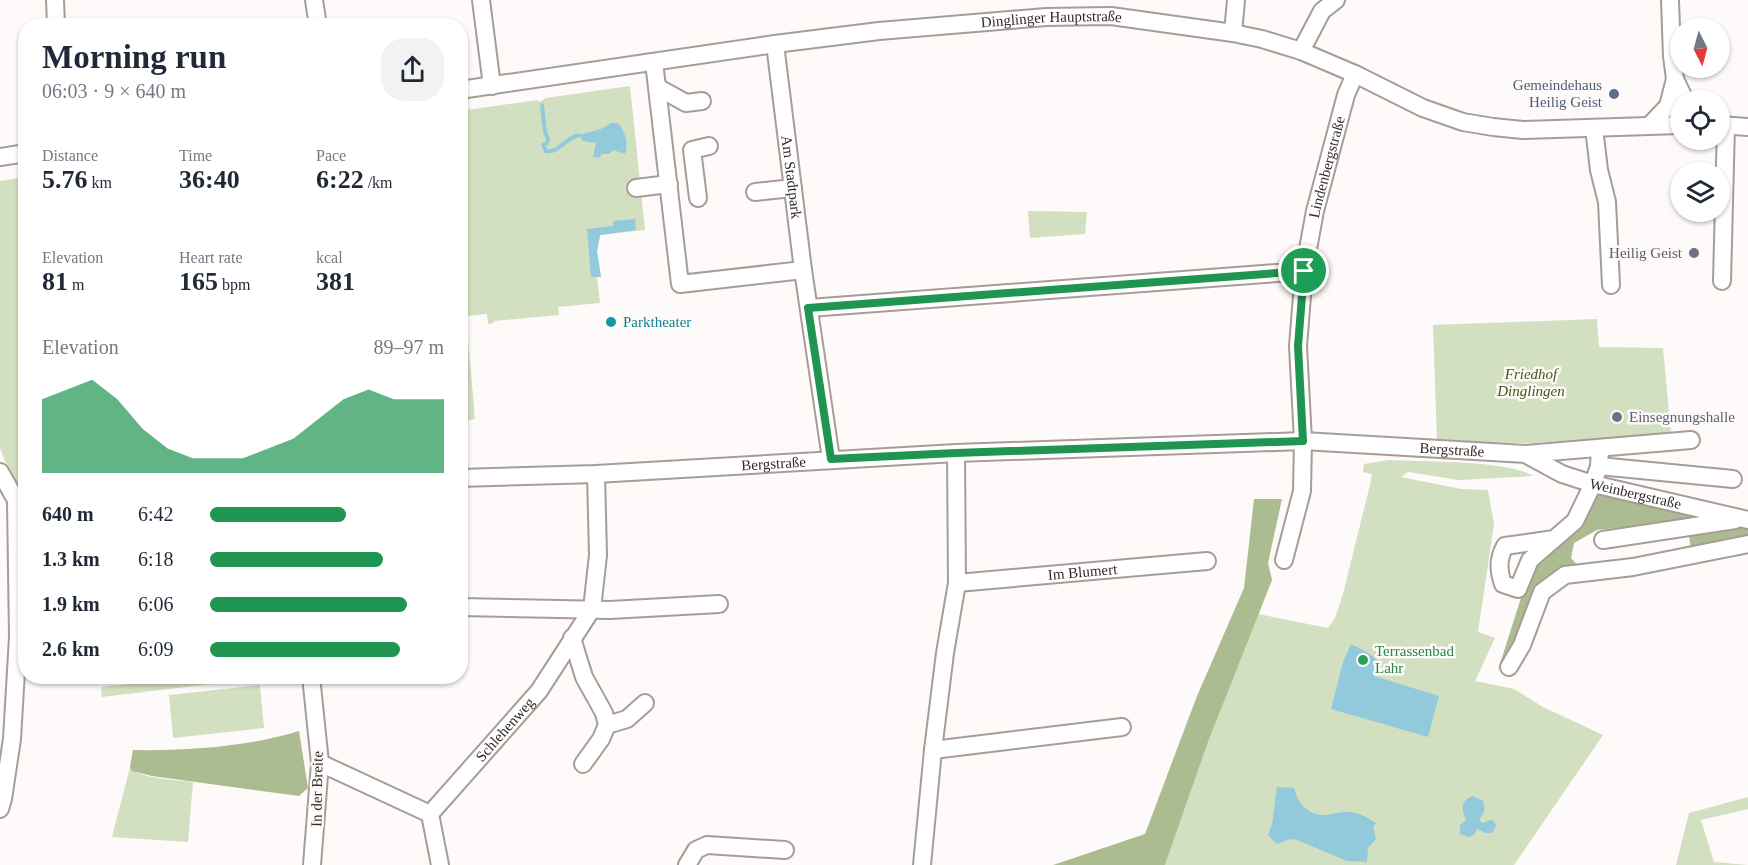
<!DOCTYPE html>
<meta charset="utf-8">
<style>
:root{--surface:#fff;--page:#f2f2f3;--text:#1f2937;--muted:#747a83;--accent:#1f9551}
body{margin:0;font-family:Georgia,serif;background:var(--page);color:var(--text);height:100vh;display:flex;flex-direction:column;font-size:22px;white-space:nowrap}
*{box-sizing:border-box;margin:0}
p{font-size:20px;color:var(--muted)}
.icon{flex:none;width:33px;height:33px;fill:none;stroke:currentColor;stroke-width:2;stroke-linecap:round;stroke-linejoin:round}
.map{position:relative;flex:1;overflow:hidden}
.panel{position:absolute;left:18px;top:18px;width:450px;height:666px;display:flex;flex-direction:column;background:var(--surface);border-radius:24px;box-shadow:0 2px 4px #0004}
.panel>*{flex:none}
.needle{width:39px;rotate:174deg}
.tools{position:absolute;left:1670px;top:18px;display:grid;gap:12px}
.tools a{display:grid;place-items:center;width:60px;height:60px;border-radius:50%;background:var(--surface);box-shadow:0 2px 4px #0004;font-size:30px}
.pin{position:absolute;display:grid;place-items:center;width:51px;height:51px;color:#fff;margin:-26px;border:3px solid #fff;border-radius:50%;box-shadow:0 2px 6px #0007}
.round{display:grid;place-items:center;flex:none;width:63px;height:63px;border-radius:24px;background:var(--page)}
.summary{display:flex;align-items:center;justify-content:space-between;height:102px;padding:0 24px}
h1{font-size:33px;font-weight:800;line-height:45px}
.stats{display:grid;grid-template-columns:repeat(3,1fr);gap:9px;height:102px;padding:6px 24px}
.stats div{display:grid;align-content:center}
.stats b{font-size:26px;font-weight:800}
.stats small{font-size:16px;font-weight:400}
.stats p{font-size:16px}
.chart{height:168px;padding:12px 24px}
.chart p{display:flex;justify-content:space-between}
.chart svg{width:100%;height:108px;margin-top:6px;fill:var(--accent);opacity:.7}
ul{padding:0 24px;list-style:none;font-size:20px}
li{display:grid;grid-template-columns:96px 72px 1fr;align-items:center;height:45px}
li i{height:15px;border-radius:8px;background:var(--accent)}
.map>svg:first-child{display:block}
</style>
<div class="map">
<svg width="1748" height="865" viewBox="0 0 1748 865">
<rect width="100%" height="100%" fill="#fdfaf9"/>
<!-- green -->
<g fill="#d2dfc0">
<polygon points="630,86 645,230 600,235 597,251 601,277 597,277 600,303 558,307 559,315 494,321 494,323 488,324 487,314 466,316 475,419 461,421 460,111 537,100 539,102 546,98"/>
<polygon points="25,177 25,492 24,492 14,484 0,448 0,181"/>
<polygon points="1028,211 1087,212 1085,234 1030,238"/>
<polygon points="1597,319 1599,347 1663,348 1671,434 1532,443 1437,442 1433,325"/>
<path d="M1389 460C1423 462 1507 460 1533 476L1459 480 1408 472 1401 477 1461 489 1488 490 1494 524 1478 632 1495 638 1475 681 1514 689 1543 707 1603 735 1514 865H1165L1208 742 1258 614 1328 628 1335 618 1343 594 1370 485 1372 474 1363 472 1364 464Z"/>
<polygon points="277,676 102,697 101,687 199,677"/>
<polygon points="260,685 264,728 173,738 169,695"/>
<path d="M130 767C139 779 178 780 193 782L188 842 112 837Z"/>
<polygon points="1748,797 1748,809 1701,820 1714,862 1748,865 1676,865 1689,813"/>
</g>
<!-- forest -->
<g fill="#abbc90">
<polygon points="1596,489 1748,524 1748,539 1691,550 1687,521 1597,530 1574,543 1571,558 1578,566 1563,570 1498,670 1532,563"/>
<polygon points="1254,499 1282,499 1268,563 1272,580 1208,742 1165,865 1053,865 1145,834 1197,696 1244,588"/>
<path d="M299 731 308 788 299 796 152 776 132 771 130 767 133 750C188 751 246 747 299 731Z"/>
</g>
<!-- water -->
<g fill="#92cadc">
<path d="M611 123H618C625 131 629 144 625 154L613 150 609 154H602L599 158 593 157 596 143 583 141 579 135 601 129Z"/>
<polygon points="635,219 636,230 600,235 597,251 601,277 591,277 587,229 613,226 613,221"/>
<polygon points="1351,644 1367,652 1380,662 1374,676 1439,696 1428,737 1331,709 1343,662"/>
<path d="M1277 787 1294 788C1298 804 1309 816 1327 815 1334 814 1342 811 1350 812 1360 813 1368 818 1376 823L1373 827 1376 839 1368 848 1367 862 1347 861 1297 840 1290 839 1277 844 1268 835 1272 824Z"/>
<path d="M1473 796 1483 801C1486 810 1484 813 1479 820L1483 823 1490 820 1494 821 1496 826 1492 833H1486L1477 829 1474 835 1469 837 1460 834V825L1466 820C1462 809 1459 801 1473 796Z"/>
</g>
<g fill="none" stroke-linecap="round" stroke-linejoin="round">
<!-- stream -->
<path stroke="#92cadc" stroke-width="4" d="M542 105 545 132 548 139 547 143 543 145 546 151C560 153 563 139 579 135"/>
<!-- minor casing -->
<g stroke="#a99c97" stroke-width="20">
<g id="minor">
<polyline points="55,0 56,26"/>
<polyline points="314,0 318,26"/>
<polyline points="481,0 492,86"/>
<polyline points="1670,0 1672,56 1675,79 1685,100"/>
<polyline points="1233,33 1236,0"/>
<path id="s1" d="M775 44 803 270 831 459"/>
<polyline points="1301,51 1322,11 1336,0"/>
<polyline points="654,62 680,284 803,270"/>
<polyline points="657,87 686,103 702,101"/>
<path id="s2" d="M460 90 775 44 879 31 1046 17 1111 16 1233 33 1262 39 1301 51 1355 74 1423 108 1463 122 1493 127 1523 130 1680 125"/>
<polyline points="1650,125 1668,106 1675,79"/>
<polyline points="1719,125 1748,127"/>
<polyline points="1594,128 1599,170 1607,202 1611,285"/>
<polyline points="0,157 26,153"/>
<polyline points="636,188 669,184"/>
<polyline points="755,192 793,188"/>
<polyline points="698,198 692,150 709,146"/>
<polyline points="1722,281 1726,125"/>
<polyline points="809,308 1304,271"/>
<path id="s3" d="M1527 455 1562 474 1593 484 1748 520"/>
<polyline points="1599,466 1733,479"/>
<polyline points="0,472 16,500 18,637 12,739 3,799 0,809"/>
<path id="s4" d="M460 478 596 474 956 453 1303 441 1526 454 1691 440"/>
<path d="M1554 539 1505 546C1498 559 1498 569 1503 584L1518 589 1530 560 1575 521 1593 484 1599 466 1600 449"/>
<polyline points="1603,540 1735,520"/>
<path id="s5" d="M1284 560 1302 491 1303 441 1298 346 1304 271 1315 211 1346 95 1355 74"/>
<path id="s6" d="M957 583 1207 561"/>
<polyline points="460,607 610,610 719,604"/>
<polyline points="572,638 584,677 604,713 607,725 601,739 583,764"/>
<polyline points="1509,667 1522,645 1542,592 1565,575 1633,567 1748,544"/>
<polyline points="311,676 320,763 312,865"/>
<polyline points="607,725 627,719 645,703"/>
<polyline points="933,750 1122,727"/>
<polyline points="320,763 430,814"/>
<path id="s7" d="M440 865 430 814 539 691 592 609 598 555 596 474"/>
<polyline points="687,865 696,850 707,845 785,850"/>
<polyline points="922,865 933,750 945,653 957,583 956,453"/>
</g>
</g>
<!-- minor -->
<use href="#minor" stroke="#fff" stroke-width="16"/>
</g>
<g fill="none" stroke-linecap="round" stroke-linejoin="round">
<!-- route casing -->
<g stroke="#fff" stroke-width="12">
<polygon id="route" points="1304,271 1298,346 1303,441 956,453 831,459 808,308"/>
</g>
<!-- route -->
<use href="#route" stroke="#1f9551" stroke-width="8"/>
</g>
<!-- markers -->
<circle fill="#5c6f8a" stroke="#fdfaf9" stroke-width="2" cx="1614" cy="94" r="6"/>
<g fill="#6b7280" stroke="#fdfaf9" stroke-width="2">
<circle cx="1694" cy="253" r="6"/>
<circle cx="1617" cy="417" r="6"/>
</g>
<circle fill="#0f9aa8" stroke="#fdfaf9" stroke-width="2" cx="611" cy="322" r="6"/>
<circle fill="#2e9e5b" stroke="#fdfaf9" stroke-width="2" cx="1363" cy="660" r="6"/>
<g text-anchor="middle" stroke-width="5" stroke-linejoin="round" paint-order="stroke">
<!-- street labels -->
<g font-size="15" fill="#322c2a" stroke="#fdfaf9">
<text dy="5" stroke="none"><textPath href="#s2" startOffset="596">Dinglinger Hauptstraße</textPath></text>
<text dy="5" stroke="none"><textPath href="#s5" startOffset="398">Lindenbergstraße</textPath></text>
<text dy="5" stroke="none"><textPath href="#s1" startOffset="134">Am Stadtpark</textPath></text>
<text dy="5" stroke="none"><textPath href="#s4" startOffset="993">Bergstraße</textPath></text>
<text dy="5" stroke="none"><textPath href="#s4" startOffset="314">Bergstraße</textPath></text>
<text dy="5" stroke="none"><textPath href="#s3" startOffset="116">Weinbergstraße</textPath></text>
<text dy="5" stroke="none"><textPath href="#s6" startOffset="126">Im Blumert</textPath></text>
<text dy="5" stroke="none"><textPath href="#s7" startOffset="165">Schlehenweg</textPath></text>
<text transform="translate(317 789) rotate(-89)" y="5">In der Breite</text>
</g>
<!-- service labels -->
<g font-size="15" fill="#4e5e75" stroke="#fdfaf9" text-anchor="end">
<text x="1602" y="90">Gemeindehaus<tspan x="1602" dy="17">Heilig Geist</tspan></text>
</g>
<!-- worship labels -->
<g font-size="15" fill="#5b616d" stroke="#fdfaf9" text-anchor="end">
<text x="1682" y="258">Heilig Geist</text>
<text x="1629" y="422" text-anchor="start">Einsegnungshalle</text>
</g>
<!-- culture labels -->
<g font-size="15" fill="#0d838f" stroke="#fdfaf9" text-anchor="start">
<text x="623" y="327">Parktheater</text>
</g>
<!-- park labels -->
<g font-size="15" font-style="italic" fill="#435716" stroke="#fdfaf9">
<text x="1531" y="379">Friedhof<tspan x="1531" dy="17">Dinglingen</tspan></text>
</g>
<!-- leisure labels -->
<g font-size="15" fill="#27864d" stroke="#fdfaf9" text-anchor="start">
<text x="1375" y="656">Terrassenbad<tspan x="1375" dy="17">Lahr</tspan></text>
</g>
</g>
</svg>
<div class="tools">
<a><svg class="needle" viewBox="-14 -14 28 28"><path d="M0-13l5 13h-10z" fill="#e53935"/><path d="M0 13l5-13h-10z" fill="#747a83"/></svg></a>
<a><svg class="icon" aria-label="locate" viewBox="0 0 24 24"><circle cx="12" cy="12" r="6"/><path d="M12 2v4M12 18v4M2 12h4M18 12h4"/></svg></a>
<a><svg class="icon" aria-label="layers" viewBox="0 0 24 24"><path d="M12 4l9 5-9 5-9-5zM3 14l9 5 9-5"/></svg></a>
</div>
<div class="pin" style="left:1304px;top:271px;background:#1e9e55"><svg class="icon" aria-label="arrive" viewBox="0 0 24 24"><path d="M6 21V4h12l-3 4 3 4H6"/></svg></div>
<section class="panel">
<div class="summary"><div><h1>Morning run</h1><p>06:03 · 9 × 640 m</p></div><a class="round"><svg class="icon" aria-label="share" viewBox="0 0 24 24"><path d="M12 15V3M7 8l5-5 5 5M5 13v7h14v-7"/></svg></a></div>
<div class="stats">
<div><p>Distance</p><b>5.76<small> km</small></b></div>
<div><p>Time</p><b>36:40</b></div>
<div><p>Pace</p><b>6:22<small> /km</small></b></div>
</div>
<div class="stats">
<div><p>Elevation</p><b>81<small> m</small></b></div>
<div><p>Heart rate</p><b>165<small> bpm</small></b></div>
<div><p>kcal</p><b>381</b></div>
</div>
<div class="chart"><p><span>Elevation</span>89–97 m</p>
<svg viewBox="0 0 160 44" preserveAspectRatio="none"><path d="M0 44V14L10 10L20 6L30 14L40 26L50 34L60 38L70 38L80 38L90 34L100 30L110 22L120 14L130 10L140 14L150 14L160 14V44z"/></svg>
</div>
<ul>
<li><b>640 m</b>6:42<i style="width:58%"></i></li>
<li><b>1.3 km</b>6:18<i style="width:74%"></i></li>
<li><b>1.9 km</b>6:06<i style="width:84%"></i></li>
<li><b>2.6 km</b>6:09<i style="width:81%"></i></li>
</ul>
</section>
</div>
